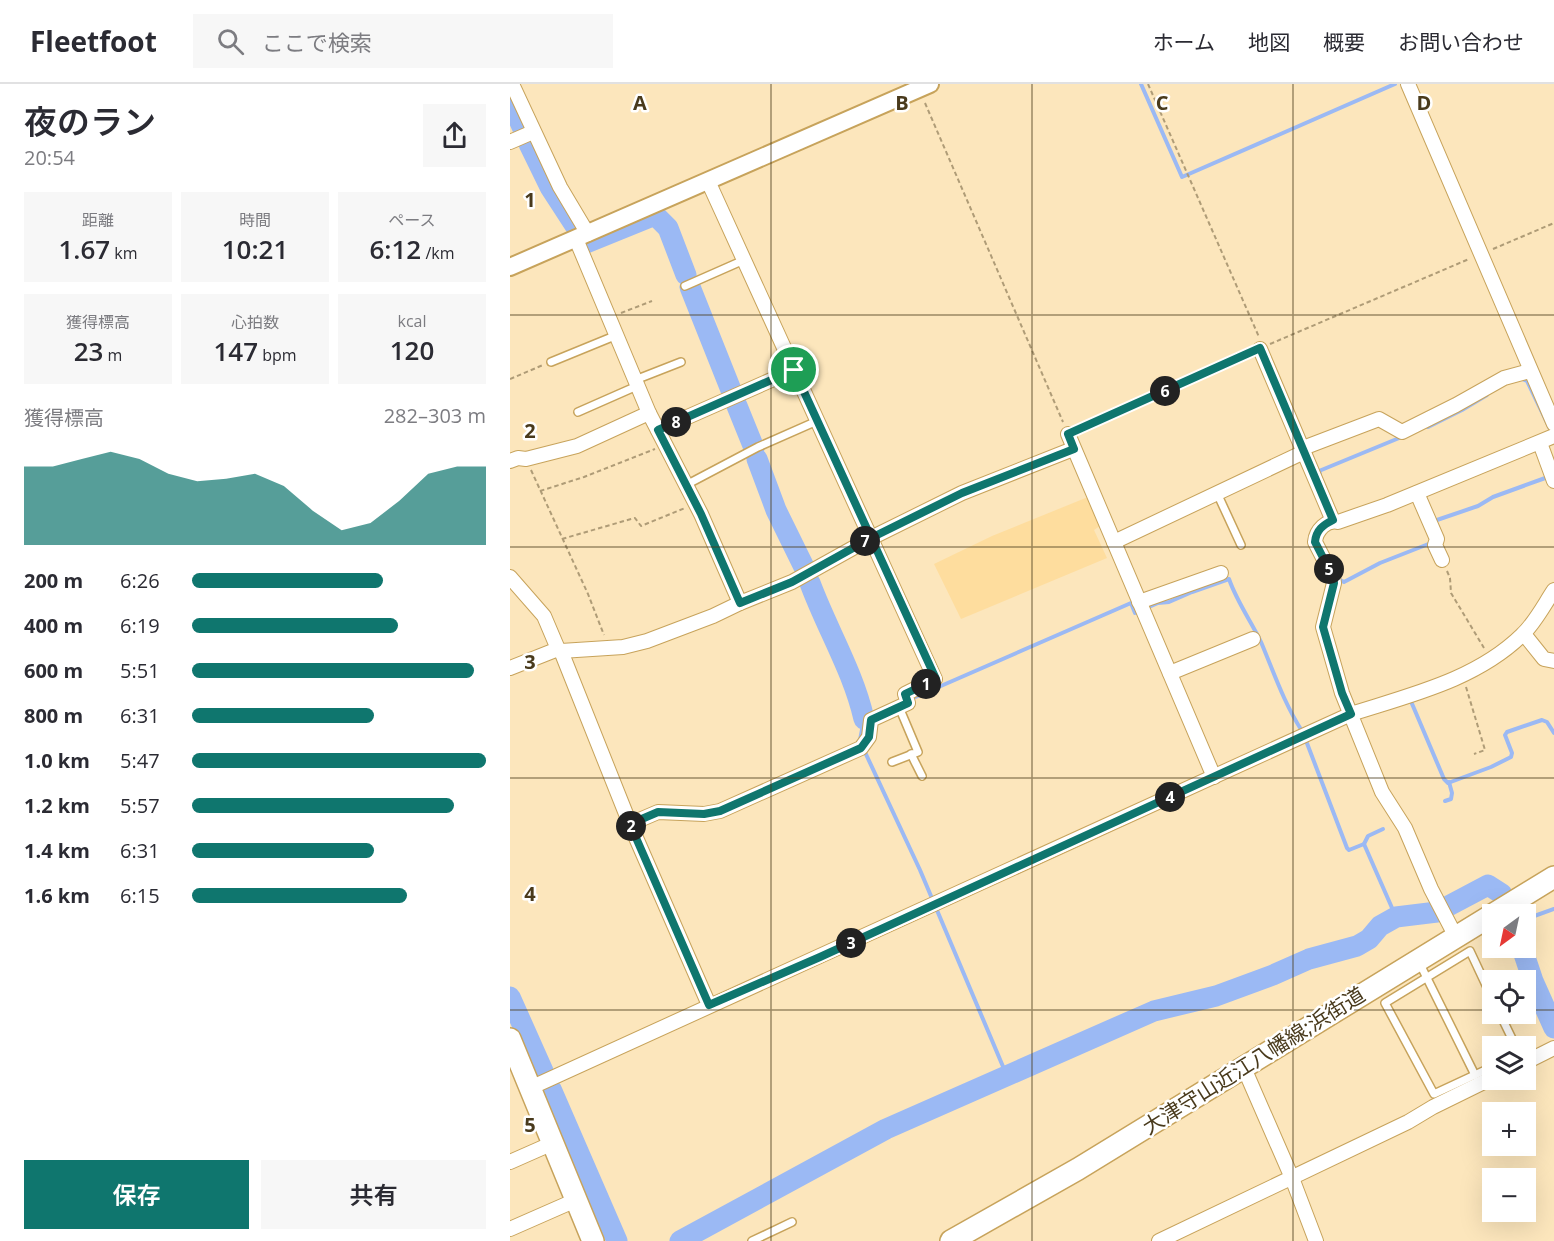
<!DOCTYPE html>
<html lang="ja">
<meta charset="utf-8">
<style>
:root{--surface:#fff;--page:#f7f7f7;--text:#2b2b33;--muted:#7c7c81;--line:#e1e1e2;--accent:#0f766e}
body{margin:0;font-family:"Open Sans","Noto Sans JP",sans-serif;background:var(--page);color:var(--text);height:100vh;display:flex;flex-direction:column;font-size:22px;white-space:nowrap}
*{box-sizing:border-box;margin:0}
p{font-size:20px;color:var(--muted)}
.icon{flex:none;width:33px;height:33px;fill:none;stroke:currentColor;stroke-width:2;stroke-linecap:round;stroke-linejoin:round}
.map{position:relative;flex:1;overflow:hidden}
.details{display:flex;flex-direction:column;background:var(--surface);width:510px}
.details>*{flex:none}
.needle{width:39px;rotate:213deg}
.buttons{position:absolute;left:972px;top:820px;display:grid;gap:12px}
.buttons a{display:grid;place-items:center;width:54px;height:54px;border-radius:0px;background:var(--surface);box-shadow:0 6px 24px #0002;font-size:30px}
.pin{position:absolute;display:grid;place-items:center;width:51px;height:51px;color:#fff;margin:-26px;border:3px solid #fff;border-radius:50%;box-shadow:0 2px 6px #0007}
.km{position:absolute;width:30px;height:30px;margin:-15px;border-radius:50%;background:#222;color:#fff;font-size:16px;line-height:30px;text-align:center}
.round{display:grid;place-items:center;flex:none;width:63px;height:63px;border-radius:0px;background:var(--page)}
.headline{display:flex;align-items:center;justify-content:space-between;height:102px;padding:0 24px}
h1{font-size:33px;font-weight:600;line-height:45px}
.figures{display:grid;grid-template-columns:repeat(3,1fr);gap:9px;height:102px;padding:6px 24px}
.figures div{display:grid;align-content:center;border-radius:0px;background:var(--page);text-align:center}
.figures b{font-size:26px;font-weight:600}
.figures small{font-size:16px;font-weight:400}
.figures p{font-size:16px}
.chart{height:168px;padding:12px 24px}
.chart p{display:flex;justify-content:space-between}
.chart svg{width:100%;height:108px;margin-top:6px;fill:var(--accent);opacity:.7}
.button{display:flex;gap:12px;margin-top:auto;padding:12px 24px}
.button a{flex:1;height:69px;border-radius:0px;background:var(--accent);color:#fff;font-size:24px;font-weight:600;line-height:69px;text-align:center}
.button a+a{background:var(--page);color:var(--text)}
ul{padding:0 24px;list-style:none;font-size:20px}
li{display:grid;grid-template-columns:96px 72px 1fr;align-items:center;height:45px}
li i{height:15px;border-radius:8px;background:var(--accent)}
header{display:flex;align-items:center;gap:36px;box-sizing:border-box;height:84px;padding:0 30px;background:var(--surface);border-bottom:2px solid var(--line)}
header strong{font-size:28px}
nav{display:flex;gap:33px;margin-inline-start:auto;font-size:21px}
.search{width:420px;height:54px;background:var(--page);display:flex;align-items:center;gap:15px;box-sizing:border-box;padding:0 21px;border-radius:0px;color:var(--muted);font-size:22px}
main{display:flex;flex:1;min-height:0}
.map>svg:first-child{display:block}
</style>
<header>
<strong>Fleetfoot</strong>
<div class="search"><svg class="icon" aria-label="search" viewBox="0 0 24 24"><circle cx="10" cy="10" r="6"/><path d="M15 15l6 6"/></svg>ここで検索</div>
<nav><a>ホーム</a><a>地図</a><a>概要</a><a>お問い合わせ</a></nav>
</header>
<main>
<section class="details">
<div class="headline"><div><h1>夜のラン</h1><p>20:54</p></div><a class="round"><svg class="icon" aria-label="share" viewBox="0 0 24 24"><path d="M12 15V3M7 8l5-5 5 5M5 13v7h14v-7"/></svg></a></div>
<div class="figures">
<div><p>距離</p><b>1.67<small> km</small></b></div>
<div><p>時間</p><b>10:21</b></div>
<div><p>ペース</p><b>6:12<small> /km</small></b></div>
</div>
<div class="figures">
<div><p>獲得標高</p><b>23<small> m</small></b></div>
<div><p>心拍数</p><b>147<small> bpm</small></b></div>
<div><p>kcal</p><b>120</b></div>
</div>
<div class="chart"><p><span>獲得標高</span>282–303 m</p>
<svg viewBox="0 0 160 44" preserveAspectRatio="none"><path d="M0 44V12L10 12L20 9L30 6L40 9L50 15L60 18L70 17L80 15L90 20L100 30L110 38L120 35L130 26L140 15L150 12L160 12V44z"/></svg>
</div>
<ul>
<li><b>200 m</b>6:26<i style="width:65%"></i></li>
<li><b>400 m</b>6:19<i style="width:70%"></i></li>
<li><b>600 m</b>5:51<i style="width:96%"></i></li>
<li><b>800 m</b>6:31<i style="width:62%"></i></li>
<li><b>1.0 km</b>5:47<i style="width:100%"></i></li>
<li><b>1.2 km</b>5:57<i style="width:89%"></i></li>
<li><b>1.4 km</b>6:31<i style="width:62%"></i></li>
<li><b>1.6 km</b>6:15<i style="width:73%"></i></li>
</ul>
<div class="button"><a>保存</a><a>共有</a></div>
</section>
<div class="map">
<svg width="1044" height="1157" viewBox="0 0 1044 1157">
<rect width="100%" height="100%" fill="#fce6bc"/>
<!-- built -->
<polygon fill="#fedd9e" points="578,413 590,442 584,446 597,474 451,535 424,480 482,452"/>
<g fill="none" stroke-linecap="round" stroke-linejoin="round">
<!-- stream -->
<g stroke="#9bb9f4" stroke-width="4">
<polyline points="631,0 672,93 885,0"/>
<polyline points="1010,294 1017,297 1040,345"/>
<polyline points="918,343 952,326 977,311"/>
<polyline points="810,390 809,387 894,352"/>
<polyline points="924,437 968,422 983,413 1038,393 1039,394"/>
<polyline points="828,495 834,498 870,479 921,459"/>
<path d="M401 615 621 519 625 529 648 519 659 518 682 508 719 495C727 518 741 537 751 558 764 589 774 619 792 647"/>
<polyline points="900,615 934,695 938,699 981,683 1001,673 1002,669 995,651 997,648 1032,636 1037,638 1044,649"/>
<polyline points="795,654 837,764 839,766 854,760 886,833"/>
<polyline points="350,656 354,635 358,634"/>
<polyline points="354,666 410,786 497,992"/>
<polyline points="935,717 941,715 942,709 939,698"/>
<polyline points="854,760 858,752 873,745"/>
<polyline points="1016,835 1044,825"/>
</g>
<!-- river -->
<g stroke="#9bb9f4" stroke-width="21">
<polyline points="0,16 14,47"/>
<polyline points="19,60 40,103 66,143"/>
<polyline points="76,159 145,131 158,144 176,191"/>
<polyline points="180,203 221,306"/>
<polyline points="227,322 244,364"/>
<polyline points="247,375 266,426 294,483"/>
<path d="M300 499C317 545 343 587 354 635"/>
<polyline points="1012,864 1023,897 1044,944"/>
<polyline points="0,913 33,987"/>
<polyline points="41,1005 107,1157"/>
<polyline points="170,1157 376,1045 644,927 706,912 763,891 799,875 847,862 859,855 870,842 886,833 927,828 978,801 992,810 1000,831"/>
</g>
<!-- service casing -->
<g stroke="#c7a35b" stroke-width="10">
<g id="service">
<polyline points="175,202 234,176"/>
<polyline points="41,278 107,251"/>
<polyline points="125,296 171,278"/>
<polyline points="68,328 127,302"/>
<polyline points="176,401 248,363 307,337"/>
<polyline points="707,409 731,461"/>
<polyline points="401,670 412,692"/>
<polyline points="382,678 408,668 389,623"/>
<polyline points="909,878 965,991"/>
<polyline points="982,914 960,867 875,919 924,1010 982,983"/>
<polyline points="990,930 1006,963"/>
<polyline points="242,1157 282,1138"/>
</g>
</g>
<!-- minor casing -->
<g stroke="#c7a35b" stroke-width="16">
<g id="minor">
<polyline points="2,0 50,103 78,150"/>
<polyline points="898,0 1044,340"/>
<polyline points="0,58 23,48"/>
<polyline points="66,155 139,329 191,430 230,519"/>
<polyline points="750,265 823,437"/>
<polyline points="148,346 284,286"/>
<polyline points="558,350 704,693"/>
<polyline points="1030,359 1044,397"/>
<polyline points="793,364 869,335 892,348 946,321 994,294 1020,287"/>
<polyline points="0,377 8,374 16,375 67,362 139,329"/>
<polyline points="907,409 927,455 925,461 932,476"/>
<polyline points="604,458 794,368"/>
<polyline points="0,493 34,532 48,565"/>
<polyline points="629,518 711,489"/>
<polyline points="1014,550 1034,575 1044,577"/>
<polyline points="51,567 120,740 199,921"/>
<polyline points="0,584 48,565 51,567 113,563 137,557 203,532 230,519 282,498 361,454 452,409 563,365"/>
<polyline points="660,589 743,555"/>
<polyline points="120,740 148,728 194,730 210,727 351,664 359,653 361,636 398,619 395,610 425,595 198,97"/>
<path d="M946 853 921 805 895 744 872 708 832 609 813 543 824 499 823 493 805 458C806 446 817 435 828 438L877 421 1044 352"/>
<polyline points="1016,978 1044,964"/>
<polyline points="734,984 782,1094 806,1157"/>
<path d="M20 1004 841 630C900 611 966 596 1012 551 1025 539 1034 521 1044 506"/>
<polyline points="0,1078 43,1059"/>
<polyline points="0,1145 66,1116"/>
<polyline points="649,1157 898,1038 923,1023 982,994"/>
</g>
</g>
<!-- tertiary casing -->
<g stroke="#c7a35b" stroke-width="20">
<polyline id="tertiary" points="0,183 420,0"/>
</g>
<!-- primary casing -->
<g stroke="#c7a35b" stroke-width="24">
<g id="primary">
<polyline points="0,955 83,1157"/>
<polyline points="441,1157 568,1085 1044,793"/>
</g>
</g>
<!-- path -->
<g stroke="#af9c77" stroke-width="2" stroke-dasharray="4.5 3" stroke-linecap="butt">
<polyline points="638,0 749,253"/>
<polyline points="415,19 553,338"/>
<polyline points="983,165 1044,139"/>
<polyline points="111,229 142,217"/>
<polyline points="760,260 959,175"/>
<polyline points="0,295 33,281"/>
<polyline points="568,346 738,270"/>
<polyline points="21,386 78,510 94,551"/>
<polyline points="30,407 74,393 145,365"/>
<polyline points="52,455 121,435 125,434 131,442 175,424"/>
<polyline points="937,487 940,494 941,509 974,564"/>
<polyline points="956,603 975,666 964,670"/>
</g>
<!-- service -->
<use href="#service" stroke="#fff" stroke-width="7"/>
<!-- minor -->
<use href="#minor" stroke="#fff" stroke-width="14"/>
<!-- tertiary -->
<use href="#tertiary" stroke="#fff" stroke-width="16"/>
<!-- primary -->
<use href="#primary" stroke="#fff" stroke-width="21"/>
</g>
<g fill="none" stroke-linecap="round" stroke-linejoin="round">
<!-- route casing -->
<g stroke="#fff" stroke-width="12">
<path id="route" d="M284 286 426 595 395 610 398 619 361 636 359 653 351 664 210 727 194 730 148 728 120 740 199 921 310 873 841 630 832 609 813 543 824 499 823 493 805 458C806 446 813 441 823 436L750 264 558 350 564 365 452 409 361 454 282 498 230 519 191 430 148 346 284 286"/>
</g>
<!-- route -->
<use href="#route" stroke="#0f766e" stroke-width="8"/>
</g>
<!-- grid -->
<path fill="none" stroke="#493a1c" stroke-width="1.5" stroke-opacity="0.55" d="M261 0V1157M522 0V1157M783 0V1157M0 231H1044M0 463H1044M0 694H1044M0 926H982M1016 926H1044"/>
<g text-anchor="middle" stroke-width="5" stroke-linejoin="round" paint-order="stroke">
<!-- street labels -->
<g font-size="21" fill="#493a1c" stroke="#fff">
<text transform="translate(744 977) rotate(-32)" y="7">大津守山近江八幡線;浜街道</text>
</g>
</g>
<g font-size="20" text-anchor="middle" font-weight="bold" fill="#493a1c" stroke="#fff" stroke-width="5" stroke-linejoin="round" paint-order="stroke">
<text x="130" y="26">A</text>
<text x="392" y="26">B</text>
<text x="652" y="26">C</text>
<text x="914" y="26">D</text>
<text x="20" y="123">1</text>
<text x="20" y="354">2</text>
<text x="20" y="585">3</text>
<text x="20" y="817">4</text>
<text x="20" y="1048">5</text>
</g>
</svg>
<div class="buttons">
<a><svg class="needle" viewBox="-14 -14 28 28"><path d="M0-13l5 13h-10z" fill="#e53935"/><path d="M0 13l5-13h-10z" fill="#7c7c81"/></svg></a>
<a><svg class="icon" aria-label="locate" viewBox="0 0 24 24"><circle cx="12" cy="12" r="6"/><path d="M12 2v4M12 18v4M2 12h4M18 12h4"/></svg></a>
<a><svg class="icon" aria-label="layers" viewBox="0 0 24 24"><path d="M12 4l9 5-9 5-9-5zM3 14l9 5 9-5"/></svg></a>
<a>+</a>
<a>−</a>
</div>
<div class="pin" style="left:284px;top:286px;background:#1e9e55"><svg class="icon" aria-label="arrive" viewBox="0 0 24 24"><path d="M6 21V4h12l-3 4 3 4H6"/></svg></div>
<b class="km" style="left:416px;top:600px">1</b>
<b class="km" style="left:121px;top:742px">2</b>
<b class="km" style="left:341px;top:859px">3</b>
<b class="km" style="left:660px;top:713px">4</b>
<b class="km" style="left:819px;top:485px">5</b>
<b class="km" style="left:655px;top:307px">6</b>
<b class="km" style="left:355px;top:457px">7</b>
<b class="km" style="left:166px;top:338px">8</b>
</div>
</main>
